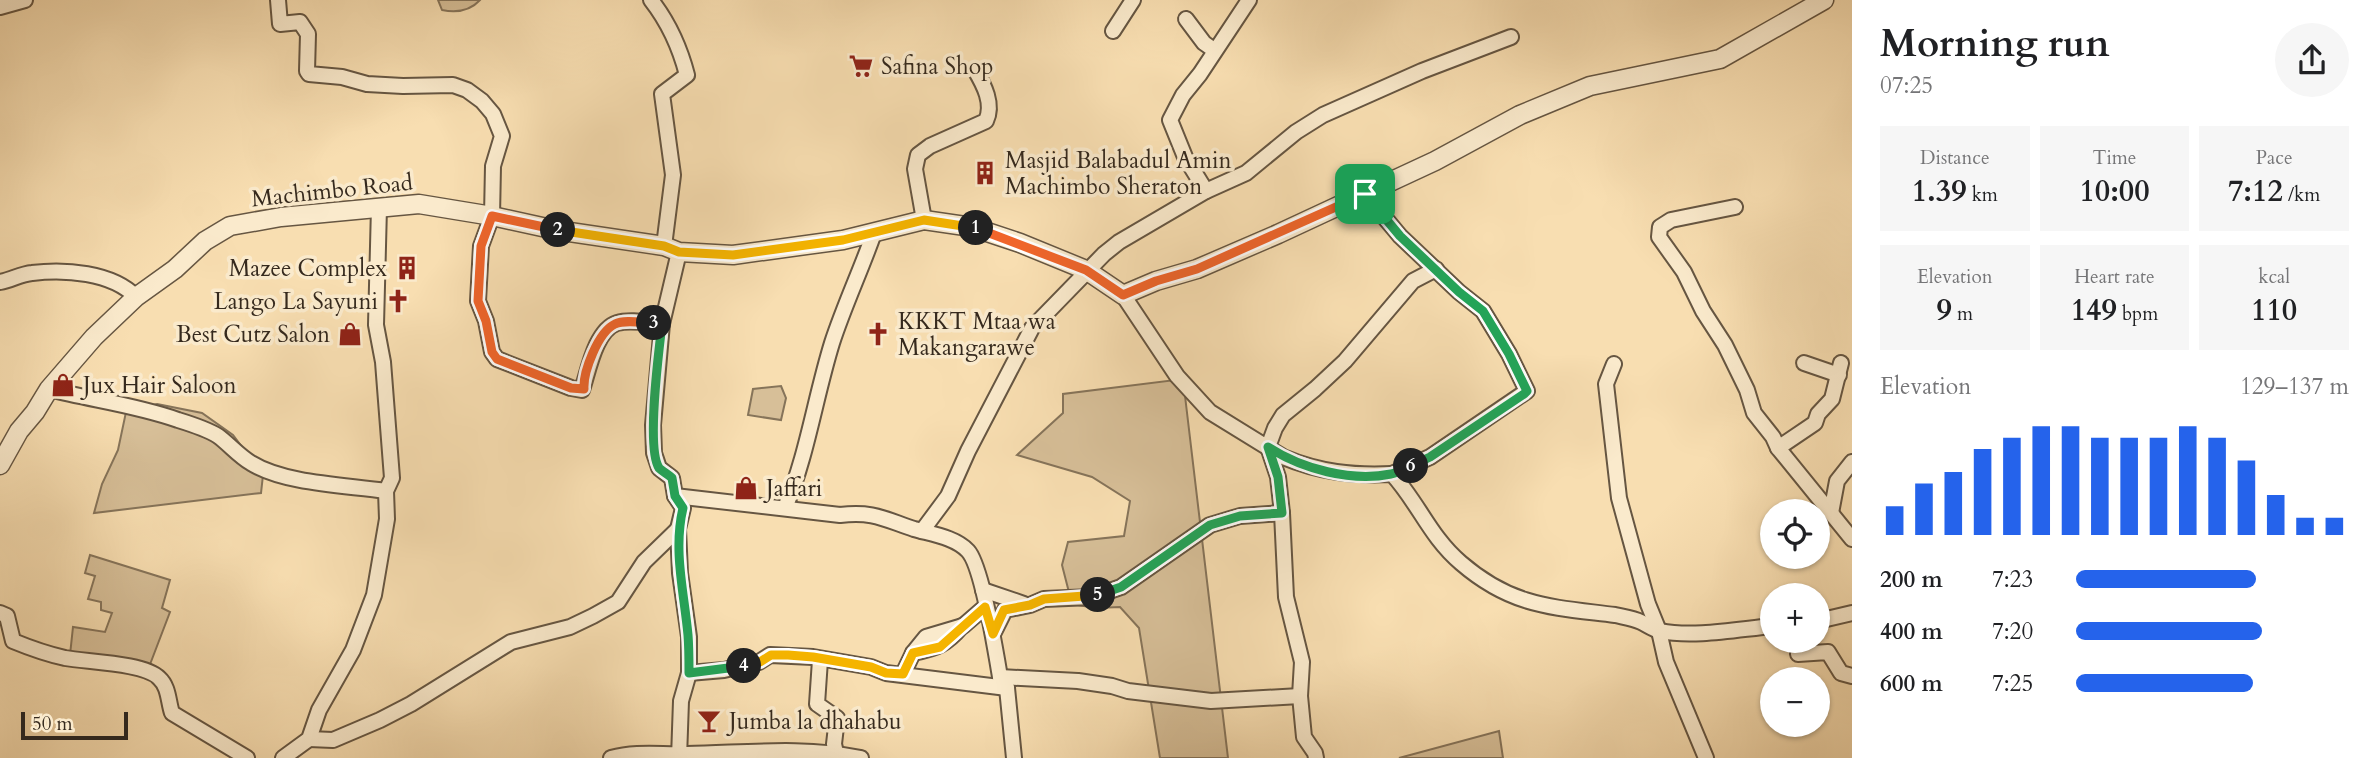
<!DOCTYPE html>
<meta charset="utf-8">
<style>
:root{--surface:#fff;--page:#f6f6f6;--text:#202124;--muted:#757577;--accent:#2563eb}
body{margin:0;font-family:Cardo,serif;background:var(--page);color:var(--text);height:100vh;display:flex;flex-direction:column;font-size:26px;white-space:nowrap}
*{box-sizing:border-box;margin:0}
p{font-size:23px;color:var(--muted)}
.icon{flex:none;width:38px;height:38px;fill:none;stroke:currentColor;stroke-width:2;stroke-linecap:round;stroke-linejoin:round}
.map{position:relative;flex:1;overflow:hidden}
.panel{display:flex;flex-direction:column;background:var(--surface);width:525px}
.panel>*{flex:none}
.fabs{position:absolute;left:1760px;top:499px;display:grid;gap:14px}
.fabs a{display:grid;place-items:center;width:70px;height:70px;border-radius:50%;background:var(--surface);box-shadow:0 2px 5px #0004;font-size:35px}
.scale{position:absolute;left:21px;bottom:18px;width:107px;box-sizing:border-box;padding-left:7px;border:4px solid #35291d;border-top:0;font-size:19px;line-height:24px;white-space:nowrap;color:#35291d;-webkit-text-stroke:5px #faeacc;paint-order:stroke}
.pin{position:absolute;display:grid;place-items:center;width:60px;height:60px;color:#fff;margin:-30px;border-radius:14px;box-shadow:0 4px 10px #0006}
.km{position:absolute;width:35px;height:35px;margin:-18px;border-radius:50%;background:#222;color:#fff;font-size:19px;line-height:35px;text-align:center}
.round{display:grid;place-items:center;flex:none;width:74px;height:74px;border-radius:37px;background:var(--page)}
.summary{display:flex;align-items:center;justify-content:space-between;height:119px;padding:0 28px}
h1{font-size:38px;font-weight:700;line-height:52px}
.figures{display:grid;grid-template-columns:repeat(3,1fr);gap:10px;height:119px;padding:7px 28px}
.figures div{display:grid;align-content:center;border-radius:0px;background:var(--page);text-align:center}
.figures b{font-size:30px;font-weight:700}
.figures small{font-size:19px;font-weight:400}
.figures p{font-size:19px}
.chart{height:196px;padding:14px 28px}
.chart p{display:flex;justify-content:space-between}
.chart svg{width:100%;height:126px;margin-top:7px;stroke:var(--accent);stroke-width:6}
ul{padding:0 28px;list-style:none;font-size:23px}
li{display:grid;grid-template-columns:112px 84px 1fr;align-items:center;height:52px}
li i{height:18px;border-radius:9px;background:var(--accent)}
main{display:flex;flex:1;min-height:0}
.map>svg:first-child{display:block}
</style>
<main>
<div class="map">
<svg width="1852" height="758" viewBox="0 0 1852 758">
<rect width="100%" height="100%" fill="#f8deb1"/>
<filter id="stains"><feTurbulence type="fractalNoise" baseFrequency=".00286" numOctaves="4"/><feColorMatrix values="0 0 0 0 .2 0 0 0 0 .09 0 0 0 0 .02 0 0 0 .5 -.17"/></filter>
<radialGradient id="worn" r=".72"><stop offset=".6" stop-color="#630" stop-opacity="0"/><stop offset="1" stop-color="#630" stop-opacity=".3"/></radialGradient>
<!-- green -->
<g fill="#d7bf98" stroke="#86745a" stroke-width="2">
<path d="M438 0H480C470 11 457 13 442 10Z"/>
<polygon points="1183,379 1228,758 1160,758 1139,628 1120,607 1096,608 1072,604 1062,565 1068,542 1124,536 1130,501 1092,477 1017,455 1063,413 1063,394"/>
<polygon points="781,386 786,398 781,420 748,415 753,389"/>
<polygon points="157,404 202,413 233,435 263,475 261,493 94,513 102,484 118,450 126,412"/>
<polygon points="90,555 170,580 162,608 170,612 149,667 70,655 73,627 105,632 112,613 101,610 101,602 88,599 95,576 85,573"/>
<polygon points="1499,731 1503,758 1399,758"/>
</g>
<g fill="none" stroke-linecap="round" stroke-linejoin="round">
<!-- minor casing -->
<g stroke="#665642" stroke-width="18">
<g id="minor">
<path d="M278 0 280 24 300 22 308 34 307 71 309 74 342 77 367 84 403 86 453 85 467 90 482 101 493 114 502 136 493 166 492 216 481 246 478 301 486 321 492 352 497 359 571 388 582 390C588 373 595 330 617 323 630 319 649 323 662 324"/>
<path d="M651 0C669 23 680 48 687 75L662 94 673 175 664 246"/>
<polyline points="0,7 25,0"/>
<polyline points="1186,19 1204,43 1214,50"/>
<polyline points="1113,31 1133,0"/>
<polyline points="1206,191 1185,157 1170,120 1183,95 1200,74 1249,0"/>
<polyline points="1365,194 1400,236 1459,292 1483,311 1509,354 1527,391 1430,457 1392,474"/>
<polyline points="1735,207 1671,220 1660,227 1659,237 1684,272 1703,311 1725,345 1747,390 1754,413 1773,437 1778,448 1852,539"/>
<path d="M924 220 915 169 918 155 930 146 986 121C994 104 984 85 975 70"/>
<path d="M0 282C11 280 21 274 32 273 64 269 112 272 136 297"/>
<path d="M1123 295 1177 376 1210 412 1283 457C1319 472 1353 476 1392 474 1418 502 1430 537 1461 563 1512 607 1552 607 1615 615 1624 617 1633 618 1641 622 1647 625 1654 630 1660 631 1694 638 1739 629 1773 626"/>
<polyline points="1804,363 1839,375"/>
<polyline points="1614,364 1606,384 1619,498 1648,604 1659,631 1666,662 1706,758"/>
<path d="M49 389C92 400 136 405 178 420 191 424 207 429 218 436 229 444 239 456 251 463 285 484 346 485 386 491"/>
<polyline points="1778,448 1815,423 1818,414 1832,399 1841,363"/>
<path d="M675 496 840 515C873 511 884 519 914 529 931 534 955 537 968 551 982 566 996 653 1000 677L1007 688 1014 758"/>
<path d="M785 508C807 456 815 398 832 343 844 306 861 270 874 233"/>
<polyline points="1831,513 1837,481 1852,462"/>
<polyline points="922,531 948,496 968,451 1032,328 1104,254 1119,242 1206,191 1246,173 1296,132 1323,115 1422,71 1511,37"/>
<polyline points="983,590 1024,604"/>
<path d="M0 613 7 616 13 641C30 648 47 654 65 658 87 662 145 663 159 678 169 687 168 701 172 713L247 758"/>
<polyline points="1818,621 1852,613"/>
<polyline points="993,634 1005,610 1030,605 1044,599 1092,597 1121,587 1210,525 1240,516 1282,513"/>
<path d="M913 653C937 648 946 645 962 626"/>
<polyline points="1798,654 1828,652 1841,673 1852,676"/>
<polyline points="820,660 817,704 837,718 834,744 836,753"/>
<polyline points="689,673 724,670 759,662 770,655 813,657 871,667 886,673 1007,688"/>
<polyline points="903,674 913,653 926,637 963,626 985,607"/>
<polyline points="1000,677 1078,681 1112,686 1128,691 1211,701 1300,696"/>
<polyline points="309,739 333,740 380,720 411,704 511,642 570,627 593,616 618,602 644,562 678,529"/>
<polyline points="283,758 309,739 319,710 353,650 374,595 387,519 386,491 392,478 383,362 376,325 379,207"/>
<path d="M611 758C637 751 661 755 687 754 746 753 803 746 861 758"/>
<polyline points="679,758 681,701 689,673 689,637 680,573 678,529 683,508 675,496 672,478 659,468 654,453 653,425 662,324 679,252"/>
<polyline points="1316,758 1315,753 1304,737 1300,696 1302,662 1286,597 1282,513 1278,477 1268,447 1275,428 1283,415 1315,389 1345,361 1413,281 1436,269"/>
</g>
</g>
<!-- tertiary casing -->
<g stroke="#665642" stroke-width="21">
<polyline id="tertiary" points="0,465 19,431 35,412 49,389 94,337 136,297 175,269 205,241 230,226 281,217 419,204 492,216 556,230 664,246 679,252 733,255 843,240 924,220 972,227 1020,243 1086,270 1123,295 1156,281 1197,269 1278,234 1435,161 1520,115 1590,86 1720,59 1824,0"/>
</g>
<!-- minor -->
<use href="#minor" stroke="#faeacc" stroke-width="14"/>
<!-- tertiary -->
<use href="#tertiary" stroke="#faeacc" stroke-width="18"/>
</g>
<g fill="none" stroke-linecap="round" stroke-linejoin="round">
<!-- split-1 casing -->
<g stroke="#fff" stroke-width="14">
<polyline id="split-1" points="976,228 1086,270 1123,295 1156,281 1197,269 1365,194"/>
</g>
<!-- split-2 casing -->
<g stroke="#fff" stroke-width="14">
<polyline id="split-2" points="558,230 664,246 679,252 733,255 843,240 924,220 976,228"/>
</g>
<!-- split-3 casing -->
<g stroke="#fff" stroke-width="14">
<path id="split-3" d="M558 230 492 216 481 246 478 301 486 321 492 352 497 359 571 388 584 389C583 372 598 332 615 324 625 319 643 323 654 323"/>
</g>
<!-- split-4 casing -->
<g stroke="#fff" stroke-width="14">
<path id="split-4" d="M654 323 662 324C659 350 646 448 659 468 662 471 669 475 672 478L675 496 683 508C673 550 684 592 688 635 689 647 689 661 689 673L744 666"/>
</g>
<!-- split-5 casing -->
<g stroke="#fff" stroke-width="14">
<polyline id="split-5" points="744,666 760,662 771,655 788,655 813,657 871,667 886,673 903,674 913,653 940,647 985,607 993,634 1004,610 1030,605 1044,599 1098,595"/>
</g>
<!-- split-6 casing -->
<g stroke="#fff" stroke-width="14">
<path id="split-6" d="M1098 595 1121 587 1210 525 1240 516 1282 513 1278 477 1268 447C1302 469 1351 482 1391 474 1398 473 1405 469 1411 466"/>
</g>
<!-- split-7 casing -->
<g stroke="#fff" stroke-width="14">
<polyline id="split-7" points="1365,194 1400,236 1459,292 1483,311 1509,354 1527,391 1524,394 1430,457 1411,466"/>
</g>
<!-- split-1 -->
<use href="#split-1" stroke="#f0652b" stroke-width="9"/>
<!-- split-2 -->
<use href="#split-2" stroke="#f5b400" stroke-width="9"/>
<!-- split-3 -->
<use href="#split-3" stroke="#f0652b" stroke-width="9"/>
<!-- split-4 -->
<use href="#split-4" stroke="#22a559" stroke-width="9"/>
<!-- split-5 -->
<use href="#split-5" stroke="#f5b400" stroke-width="9"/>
<!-- split-6 -->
<use href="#split-6" stroke="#22a559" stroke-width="9"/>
<!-- split-7 -->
<use href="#split-7" stroke="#22a559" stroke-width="9"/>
</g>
<!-- icons -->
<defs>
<g id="supermarket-bare" transform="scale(1.89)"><path d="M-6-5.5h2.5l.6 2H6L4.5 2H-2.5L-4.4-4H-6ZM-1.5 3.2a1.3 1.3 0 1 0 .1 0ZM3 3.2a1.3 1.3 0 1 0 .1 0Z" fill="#8f2418" stroke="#faeacc" stroke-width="2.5" paint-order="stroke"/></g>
<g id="building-bare" transform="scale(1.89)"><path d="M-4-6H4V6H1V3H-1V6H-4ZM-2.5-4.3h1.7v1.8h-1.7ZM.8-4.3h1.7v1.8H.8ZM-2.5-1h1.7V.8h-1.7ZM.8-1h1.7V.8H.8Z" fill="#8f2418" stroke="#faeacc" stroke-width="2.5" paint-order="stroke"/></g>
<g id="church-bare" transform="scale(1.89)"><path d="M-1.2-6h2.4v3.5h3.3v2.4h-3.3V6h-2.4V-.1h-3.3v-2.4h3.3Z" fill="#8f2418" stroke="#faeacc" stroke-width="2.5" paint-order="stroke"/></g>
<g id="shop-bare" transform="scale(1.89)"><path d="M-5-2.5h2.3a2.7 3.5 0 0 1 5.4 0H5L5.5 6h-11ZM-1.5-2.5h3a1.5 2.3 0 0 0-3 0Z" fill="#8f2418" stroke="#faeacc" stroke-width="2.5" paint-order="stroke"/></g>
<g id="bar-bare" transform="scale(1.89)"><path d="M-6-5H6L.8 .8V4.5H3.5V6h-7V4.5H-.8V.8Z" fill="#8f2418" stroke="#faeacc" stroke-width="2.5" paint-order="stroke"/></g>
</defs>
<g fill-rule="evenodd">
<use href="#supermarket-bare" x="861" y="66"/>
<use href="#building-bare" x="985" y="173"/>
<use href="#building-bare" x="407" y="268"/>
<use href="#church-bare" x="398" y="301"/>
<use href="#shop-bare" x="350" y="334"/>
<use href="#church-bare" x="878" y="334"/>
<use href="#shop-bare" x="63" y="385"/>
<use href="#shop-bare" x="746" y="488"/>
<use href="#bar-bare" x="709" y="721"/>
</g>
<g text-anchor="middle" stroke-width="7" stroke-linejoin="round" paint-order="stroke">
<!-- poi labels -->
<g font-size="23" fill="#35291d" stroke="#faeacc" text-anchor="start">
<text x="881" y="74">Safina Shop</text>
<text x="1005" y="168">Masjid Balabadul Amin<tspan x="1005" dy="26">Machimbo Sheraton</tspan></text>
<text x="387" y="276" text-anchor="end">Mazee Complex</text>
<text x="378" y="309" text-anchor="end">Lango La Sayuni</text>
<text x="898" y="329">KKKT Mtaa wa<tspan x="898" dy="26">Makangarawe</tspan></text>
<text x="330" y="342" text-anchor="end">Best Cutz Salon</text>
<text x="83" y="393">Jux Hair Saloon</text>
<text x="766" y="496">Jaffari</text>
<text x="729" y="729">Jumba la dhahabu</text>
</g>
<!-- street labels -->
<g font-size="23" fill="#35291d" stroke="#faeacc">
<text transform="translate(332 190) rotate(-6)" y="8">Machimbo Road</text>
</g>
</g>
<rect width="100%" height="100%" filter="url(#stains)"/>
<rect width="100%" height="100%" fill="url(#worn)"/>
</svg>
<div class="fabs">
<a><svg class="icon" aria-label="locate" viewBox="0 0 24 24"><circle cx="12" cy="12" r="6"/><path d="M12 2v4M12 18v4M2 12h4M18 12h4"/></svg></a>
<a>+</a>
<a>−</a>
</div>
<div class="scale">50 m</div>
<div class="pin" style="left:1365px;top:194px;background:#1e9e55"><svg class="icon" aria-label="arrive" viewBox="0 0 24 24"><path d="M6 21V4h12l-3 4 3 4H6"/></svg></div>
<b class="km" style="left:976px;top:228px">1</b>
<b class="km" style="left:558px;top:230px">2</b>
<b class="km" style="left:654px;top:323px">3</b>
<b class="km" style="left:744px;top:666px">4</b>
<b class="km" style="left:1098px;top:595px">5</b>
<b class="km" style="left:1411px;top:466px">6</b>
</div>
<section class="panel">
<div class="summary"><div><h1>Morning run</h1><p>07:25</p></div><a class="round"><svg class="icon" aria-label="share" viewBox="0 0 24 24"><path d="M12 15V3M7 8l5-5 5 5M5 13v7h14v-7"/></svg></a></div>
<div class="figures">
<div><p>Distance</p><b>1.39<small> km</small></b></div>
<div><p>Time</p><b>10:00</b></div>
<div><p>Pace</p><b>7:12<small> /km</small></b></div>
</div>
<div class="figures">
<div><p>Elevation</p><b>9<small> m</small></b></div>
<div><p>Heart rate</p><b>149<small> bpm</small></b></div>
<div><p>kcal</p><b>110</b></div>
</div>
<div class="chart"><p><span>Elevation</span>129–137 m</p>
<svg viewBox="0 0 160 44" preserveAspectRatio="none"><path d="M5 44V34M15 44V26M25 44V22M35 44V14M45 44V10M55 44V6M65 44V6M75 44V10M85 44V10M95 44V10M105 44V6M115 44V10M125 44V18M135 44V30M145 44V38M155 44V38"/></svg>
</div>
<ul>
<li><b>200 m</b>7:23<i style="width:66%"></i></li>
<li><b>400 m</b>7:20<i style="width:68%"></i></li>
<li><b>600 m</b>7:25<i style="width:65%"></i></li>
</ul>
</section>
</main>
